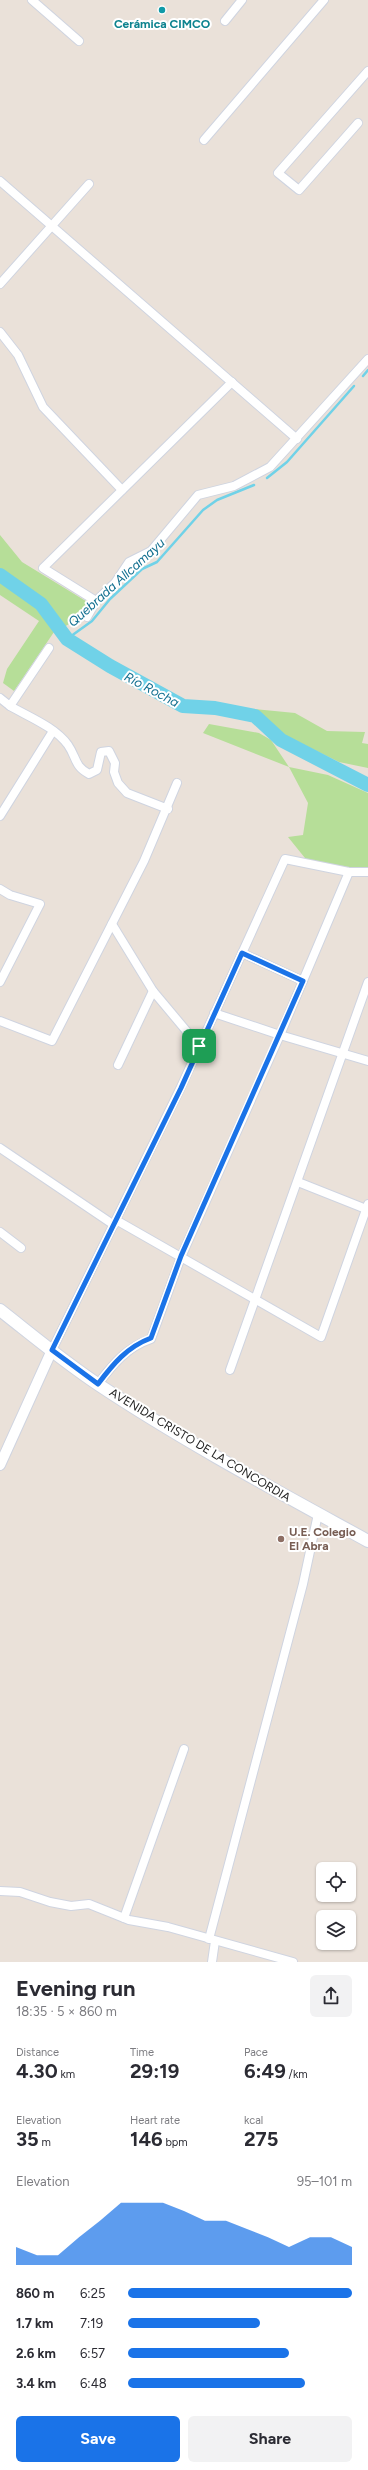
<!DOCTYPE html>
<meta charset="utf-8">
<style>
:root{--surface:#fff;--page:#f2f2f3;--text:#2b2b33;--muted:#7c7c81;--accent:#1a73e8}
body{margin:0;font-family:Figtree,sans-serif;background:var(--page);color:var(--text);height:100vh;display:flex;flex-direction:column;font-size:15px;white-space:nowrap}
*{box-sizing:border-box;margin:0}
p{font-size:13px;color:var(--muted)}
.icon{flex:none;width:22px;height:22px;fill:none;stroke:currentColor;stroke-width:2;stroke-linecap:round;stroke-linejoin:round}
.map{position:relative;height:1962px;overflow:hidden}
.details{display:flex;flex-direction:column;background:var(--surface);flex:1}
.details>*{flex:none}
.fabs{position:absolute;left:316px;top:1862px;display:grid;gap:8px}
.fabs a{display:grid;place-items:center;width:40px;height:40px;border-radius:6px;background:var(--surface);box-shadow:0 1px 3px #0004;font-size:20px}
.pin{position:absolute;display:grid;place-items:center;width:34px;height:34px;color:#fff;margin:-17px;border-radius:8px;box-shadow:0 2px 6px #0006}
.round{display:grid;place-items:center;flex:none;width:42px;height:42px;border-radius:6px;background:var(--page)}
.head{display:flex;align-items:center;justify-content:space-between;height:68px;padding:0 16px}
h1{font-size:22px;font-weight:700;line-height:30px}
.metrics{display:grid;grid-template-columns:repeat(3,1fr);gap:6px;height:68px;padding:4px 16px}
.metrics div{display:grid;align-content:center}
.metrics b{font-size:20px;font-weight:700}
.metrics small{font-size:11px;font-weight:400}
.metrics p{font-size:11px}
.chart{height:112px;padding:8px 16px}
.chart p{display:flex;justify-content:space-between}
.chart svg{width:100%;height:72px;margin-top:4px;fill:var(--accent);opacity:.7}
.primary-button{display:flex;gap:8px;margin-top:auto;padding:8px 16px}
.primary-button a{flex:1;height:46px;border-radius:6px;background:var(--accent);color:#fff;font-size:16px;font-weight:700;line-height:46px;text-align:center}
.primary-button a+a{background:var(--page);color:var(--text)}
ul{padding:0 16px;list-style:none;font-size:13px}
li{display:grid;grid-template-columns:64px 48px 1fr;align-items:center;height:30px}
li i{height:10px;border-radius:5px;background:var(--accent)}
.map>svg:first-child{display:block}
</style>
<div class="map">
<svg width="368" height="1962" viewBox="0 0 368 1962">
<rect width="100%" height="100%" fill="#eae1d9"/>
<!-- green -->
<g fill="#b6de98">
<polygon points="0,535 22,562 89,603 83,616 64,627 42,599 0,571"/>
<polygon points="0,581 38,609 54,632 14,691 3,683 7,669 39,621 0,595"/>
<polygon points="254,709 295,713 327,731 365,732 362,743 368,744 368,768 339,762 286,736"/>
<polygon points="209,724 259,733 271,740 289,767 328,775 368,793 368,869 309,863 288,837 303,835 308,803 289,767 203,733"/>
</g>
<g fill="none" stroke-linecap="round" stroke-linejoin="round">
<!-- stream -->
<g stroke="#70d2e8" stroke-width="2.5">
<polyline points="363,376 368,370"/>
<polyline points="267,478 287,462 354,386"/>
<polyline points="67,639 92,621 110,599 142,569 157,562 203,510 217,500 254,485"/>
</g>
<!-- river -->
<polyline stroke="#70d2e8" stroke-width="14" points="0,575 41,604 67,639 110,666 183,706 215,708 255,716 281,740 368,785"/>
<!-- minor casing -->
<g stroke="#cfd4e0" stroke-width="10">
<g id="minor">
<polyline points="32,0 79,41"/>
<polyline points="225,21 242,0"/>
<polyline points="358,123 299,190 278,173 368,71"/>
<polyline points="204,140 324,0"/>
<polyline points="0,181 297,439"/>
<polyline points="0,284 89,184"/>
<polyline points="0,332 18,355 43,407 122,490"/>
<polyline points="96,601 43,568 232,382"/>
<polyline points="87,617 96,601 115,583 129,562 151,551 198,495 234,486 270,467 368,359"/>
<polyline points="0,698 10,706 49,648"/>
<path d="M10 706C29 717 55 727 68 745 77 758 74 766 89 774L97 770 101 752 109 751 115 763 114 772 118 783 127 793 168 809"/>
<polyline points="0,816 53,731"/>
<polyline points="0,889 10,895 40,904 0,982"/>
<polyline points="112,924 153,991 199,1046"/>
<polyline points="242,953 303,981"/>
<polyline points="214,1013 280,1035 368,1061"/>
<polyline points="0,1021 52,1041 144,861 177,783"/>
<polyline points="118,1065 153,991"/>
<polyline points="0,1148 114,1225"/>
<polyline points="298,1182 366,1209"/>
<polyline points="116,1220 321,1337 368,1204"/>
<polyline points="0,1232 21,1248"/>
<polyline points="52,1350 181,1087 285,859 349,872 368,872"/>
<polyline points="230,1370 368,982"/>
<path d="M98 1384C113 1364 127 1347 151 1339L181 1257 280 1035 349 872"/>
<polyline points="0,1891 20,1892 50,1902 71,1906 89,1904 129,1920 168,1927 293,1962"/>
<polyline points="124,1918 184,1749"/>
<polyline points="209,1939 303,1584 318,1514"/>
<polyline points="212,1962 215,1941"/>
</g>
</g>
<!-- tertiary casing -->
<g stroke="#cfd4e0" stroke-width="12">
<polyline id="tertiary" points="0,1465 52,1350"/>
</g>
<!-- secondary casing -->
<g stroke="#cfd4e0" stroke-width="14">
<path id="secondary" d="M0 1310C32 1335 64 1362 99 1385 185 1442 277 1491 368 1541"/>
</g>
<!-- minor -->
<use href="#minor" stroke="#fff" stroke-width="8"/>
<!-- tertiary -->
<use href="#tertiary" stroke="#fff" stroke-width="10"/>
<!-- secondary -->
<use href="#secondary" stroke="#fff" stroke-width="12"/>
</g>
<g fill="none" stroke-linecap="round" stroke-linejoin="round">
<!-- route casing -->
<g stroke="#fff" stroke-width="8">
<path id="route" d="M242 953 303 981 181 1256 151 1338C127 1347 113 1364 98 1384L52 1350 181 1088Z"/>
</g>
<!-- route -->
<use href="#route" stroke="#1a73e8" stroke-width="5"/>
</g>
<!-- markers -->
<circle fill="#0f9aa8" stroke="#fff" stroke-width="1.5" cx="162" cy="10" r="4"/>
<circle fill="#8d6e63" stroke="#fff" stroke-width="1.5" cx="281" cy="1539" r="4"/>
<g text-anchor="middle" stroke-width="4" stroke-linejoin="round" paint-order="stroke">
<!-- culture labels -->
<g font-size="12" font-weight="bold" fill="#0d838f" stroke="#fff">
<text x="162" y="28">Cerámica CIMCO</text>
</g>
<!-- street labels -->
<g font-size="12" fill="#272727" stroke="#fff">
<text transform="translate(200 1445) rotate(31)" y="4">AVENIDA CRISTO DE LA CONCORDIA</text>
</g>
<!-- education labels -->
<g font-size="12" font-weight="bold" fill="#785e54" stroke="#fff" text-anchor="start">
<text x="289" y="1536">U.E. Colegio<tspan x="289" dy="14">El Abra</tspan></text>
</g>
<!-- water labels -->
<g font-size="13" font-style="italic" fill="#137090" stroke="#fff">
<text transform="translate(116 582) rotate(-42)" y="5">Quebrada Allcamayu</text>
<text transform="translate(152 689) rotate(28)" y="5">Río Rocha</text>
</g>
</g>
</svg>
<div class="fabs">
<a><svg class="icon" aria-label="locate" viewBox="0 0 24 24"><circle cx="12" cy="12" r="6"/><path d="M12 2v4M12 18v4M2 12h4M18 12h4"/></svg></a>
<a><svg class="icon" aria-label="layers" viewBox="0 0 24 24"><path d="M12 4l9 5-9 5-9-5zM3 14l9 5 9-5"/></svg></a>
</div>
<div class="pin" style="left:199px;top:1046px;background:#1e9e55"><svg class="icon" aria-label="arrive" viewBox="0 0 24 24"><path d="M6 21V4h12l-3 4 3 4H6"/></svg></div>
</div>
<section class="details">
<div class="head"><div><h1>Evening run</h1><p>18:35 · 5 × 860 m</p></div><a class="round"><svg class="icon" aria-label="share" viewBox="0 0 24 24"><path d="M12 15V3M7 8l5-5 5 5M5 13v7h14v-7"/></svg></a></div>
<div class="metrics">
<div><p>Distance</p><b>4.30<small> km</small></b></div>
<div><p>Time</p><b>29:19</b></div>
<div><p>Pace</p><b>6:49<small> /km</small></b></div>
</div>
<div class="metrics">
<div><p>Elevation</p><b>35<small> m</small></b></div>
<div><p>Heart rate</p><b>146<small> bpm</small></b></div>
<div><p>kcal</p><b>275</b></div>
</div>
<div class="chart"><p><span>Elevation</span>95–101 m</p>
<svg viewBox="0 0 160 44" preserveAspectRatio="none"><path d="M0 44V33L10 38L20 38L30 27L40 17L50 6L60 6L70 6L80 11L90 17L100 17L110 22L120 27L130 33L140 27L150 27L160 33V44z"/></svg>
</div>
<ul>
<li><b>860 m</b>6:25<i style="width:100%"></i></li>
<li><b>1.7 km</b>7:19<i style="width:59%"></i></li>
<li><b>2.6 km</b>6:57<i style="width:72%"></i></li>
<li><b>3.4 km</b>6:48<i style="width:79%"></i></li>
</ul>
<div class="primary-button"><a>Save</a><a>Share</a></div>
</section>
